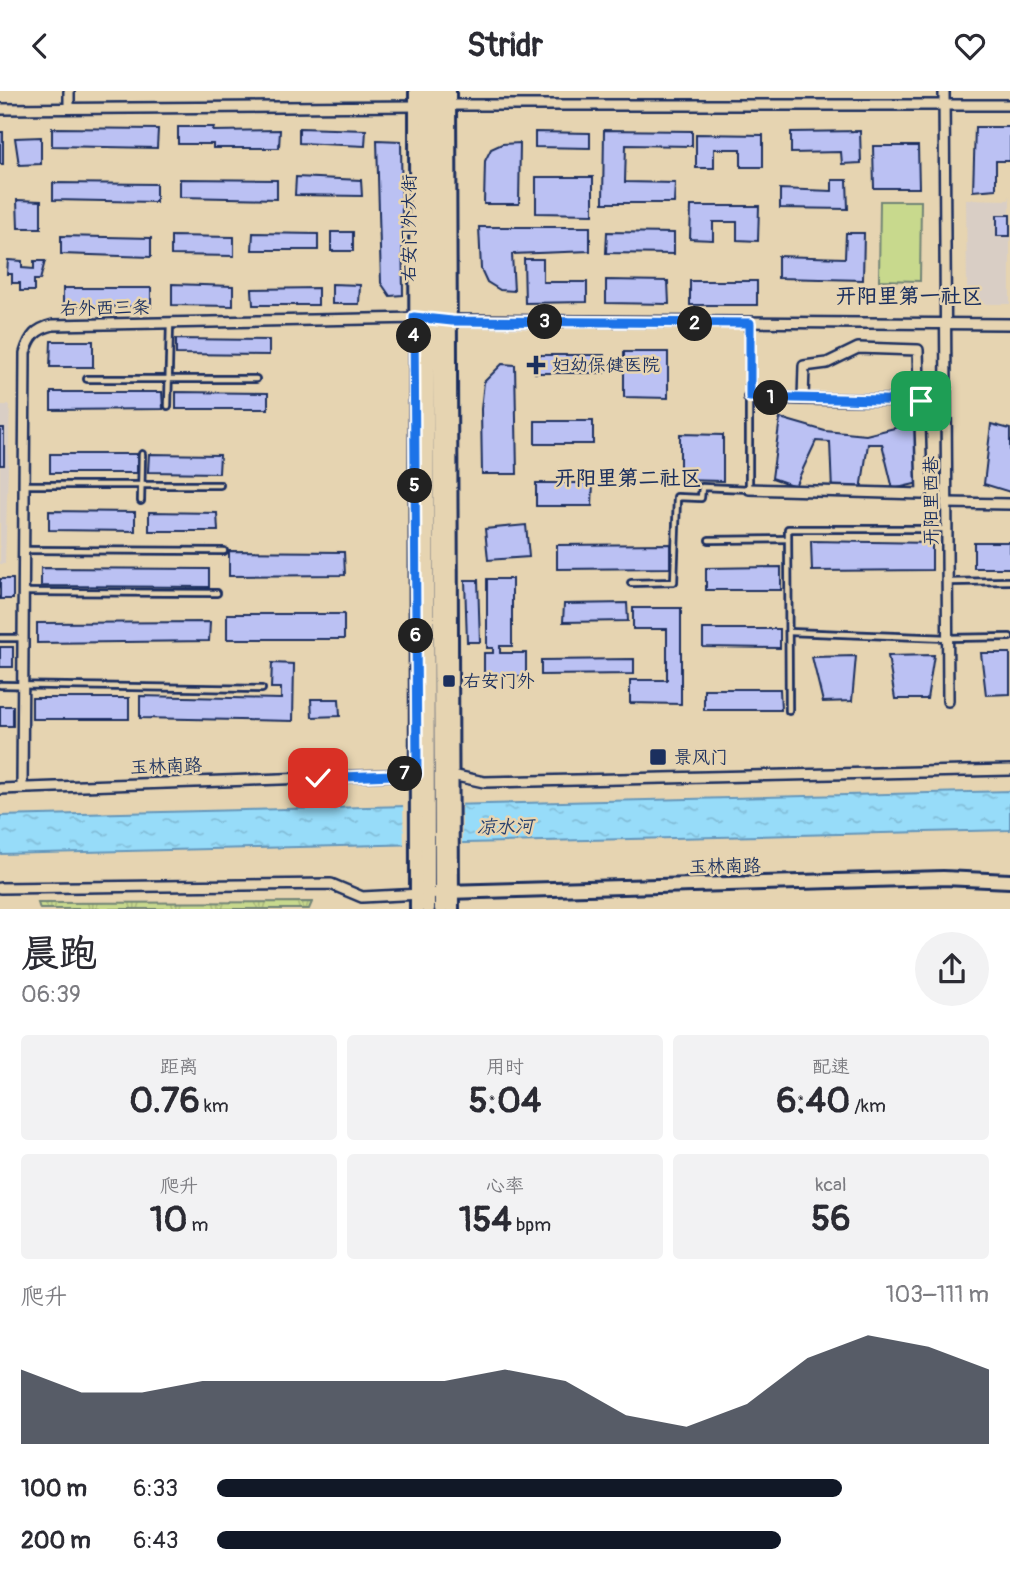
<!DOCTYPE html>
<html lang="zh">
<meta charset="utf-8">
<style>
:root{--surface:#fff;--page:#f2f2f3;--text:#2b2b33;--muted:#7c7c81;--accent:#111827}
body{margin:0;font-family:Pangolin,"LXGW WenKai TC",sans-serif;background:var(--page);color:var(--text);height:100vh;display:flex;flex-direction:column;font-size:26px;white-space:nowrap}
*{box-sizing:border-box;margin:0}
p{font-size:23px;color:var(--muted)}
.icon{flex:none;width:38px;height:38px;fill:none;stroke:currentColor;stroke-width:2;stroke-linecap:round;stroke-linejoin:round}
.map{position:relative;height:818px;overflow:hidden}
.panel{display:flex;flex-direction:column;background:var(--surface);flex:1}
.panel>*{flex:none}
.pin{position:absolute;display:grid;place-items:center;width:60px;height:60px;color:#fff;margin:-30px;border-radius:14px;box-shadow:0 4px 10px #0006}
.km{position:absolute;width:35px;height:35px;margin:-18px;border-radius:50%;background:#222;color:#fff;font-size:19px;line-height:35px;text-align:center}
.round{display:grid;place-items:center;flex:none;width:74px;height:74px;border-radius:37px;background:var(--page)}
.overview{display:flex;align-items:center;justify-content:space-between;height:119px;padding:0 21px}
h1{font-size:38px;font-weight:800;line-height:52px}
.figures{display:grid;grid-template-columns:repeat(3,1fr);gap:10px;height:119px;padding:7px 21px}
.figures div{display:grid;align-content:center;border-radius:7px;background:var(--page);text-align:center}
.figures b{font-size:35px;font-weight:800}
.figures small{font-size:19px;font-weight:400}
.figures p{font-size:19px}
.chart{height:196px;padding:14px 21px}
.chart p{display:flex;justify-content:space-between}
.chart svg{width:100%;height:126px;margin-top:7px;fill:var(--accent);opacity:.7}
ul{padding:0 21px;list-style:none;font-size:23px}
li{display:grid;grid-template-columns:112px 84px 1fr;align-items:center;height:52px}
li i{height:18px;border-radius:9px;background:var(--accent)}
header{display:flex;justify-content:space-between;align-items:center;height:91px;padding:0 21px;background:var(--surface);font-size:32px;font-weight:800}
.map>svg:first-child{display:block}
</style>
<header><svg class="icon" aria-label="back" viewBox="0 0 24 24"><path d="M15 5l-7 7 7 7"/></svg>Stridr<svg class="icon" aria-label="heart" viewBox="0 0 24 24"><path d="M12 20l-8-8c-3-5 5-10 8-4 3-6 11-1 8 4z"/></svg></header>
<div class="map">
<svg width="1010" height="818" viewBox="0 0 1010 818">
<defs>
<pattern id="park-tufts" width="24" height="20" patternUnits="userSpaceOnUse" patternTransform="scale(1.75)"><rect width="24" height="20" fill="#c8d98d"/><path d="M3 7l-1-3M5 7V3M7 7l1-3M15 17l-1-3M17 17v-4M19 17l1-3" fill="none" stroke="#abbb7c"/></pattern>
<pattern id="water-ripples" width="26" height="14" patternUnits="userSpaceOnUse" patternTransform="scale(1.75)"><rect width="26" height="14" fill="#97dcf9"/><path d="M2 4q2-2 4 0t4 0M15 11q2-2 4 0t4 0" fill="none" stroke="#82bdd8"/></pattern>
</defs>
<rect width="100%" height="100%" fill="#e6d4b1"/>
<filter id="ink" filterUnits="userSpaceOnUse"><feTurbulence type="fractalNoise" baseFrequency=".0143" numOctaves="2"/><feDisplacementMap in="SourceGraphic" scale="14" xChannelSelector="R" yChannelSelector="G"/><feConvolveMatrix kernelMatrix="1 2 1 2 8 2 1 2 1" color-interpolation-filters="sRGB"/></filter>
<g filter="url(#ink)">
<!-- built -->
<g fill="#d9cec5">
<polygon points="1010,105 1010,213 983,213 967,202 966,108 1009,109"/>
<polygon points="0,314 10,314 5,473 0,473"/>
</g>
<!-- park -->
<polygon fill="url(#park-tufts)" stroke="#728476" stroke-width="2" points="312,811 309,818 40,818 38,812"/>
<!-- pitch -->
<polygon fill="#c8d98d" stroke="#728476" stroke-width="2" points="880,110 921,110 920,190 879,189"/>
<!-- water -->
<polygon fill="url(#water-ripples)" stroke="#6597bb" stroke-width="2" points="1010,700 1010,739 0,763 0,725"/>
<!-- pier -->
<polygon fill="#e6d4b1" points="462,710 462,755 404,757 403,711"/>
<!-- building -->
<g fill="#bbc1f3" stroke="#1b2f5e" stroke-width="2">
<polygon points="178,36 214,36 213,40 280,39 279,57 213,57 213,53 178,53"/>
<polygon points="975,36 1010,36 1010,70 996,70 996,98 973,100"/>
<polygon points="52,37 158,38 157,57 52,55"/>
<polygon points="299,37 366,39 365,55 299,52"/>
<polygon points="604,39 692,40 692,55 626,54 625,91 675,92 674,112 603,112"/>
<polygon points="860,40 861,72 842,73 841,61 791,62 791,41"/>
<rect x="0" y="41" width="3" height="32"/>
<polygon points="535,41 590,42 590,57 535,56"/>
<polygon points="696,43 763,44 763,76 741,76 741,58 714,58 714,77 696,77"/>
<polygon points="41,46 41,73 19,74 15,47"/>
<polygon points="377,49 401,50 403,204 390,205 381,192"/>
<polygon points="520,52 519,113 484,113 485,70 491,58 502,53"/>
<polygon points="873,55 918,55 919,97 874,97"/>
<polygon points="296,86 361,89 362,105 295,104"/>
<polygon points="536,86 593,86 593,123 536,122"/>
<polygon points="180,88 277,89 277,108 180,106"/>
<polygon points="832,89 847,89 848,118 780,117 780,98 832,100"/>
<polygon points="53,92 156,93 156,111 53,109"/>
<polygon points="17,109 41,110 41,137 18,137"/>
<polygon points="691,115 759,115 758,150 737,149 737,131 713,131 713,149 690,148"/>
<rect x="997" y="124" width="13" height="21"/>
<polygon points="479,136 590,136 590,160 512,163 514,200 500,199 487,191 481,178"/>
<rect x="331" y="141" width="22" height="19"/>
<polygon points="607,141 674,142 674,163 606,162"/>
<polygon points="253,142 318,143 318,159 252,159"/>
<polygon points="846,142 864,142 863,189 778,187 778,165 845,167"/>
<polygon points="61,145 151,147 151,166 61,163"/>
<polygon points="171,145 234,146 234,165 171,164"/>
<polygon points="524,168 543,168 543,191 587,191 587,211 525,212"/>
<polygon points="8,169 22,170 22,177 34,178 34,170 45,170 40,189 34,189 34,200 20,200 20,192 12,192 12,183 7,183"/>
<polygon points="606,189 668,190 669,213 606,212"/>
<rect x="690" y="190" width="67" height="24"/>
<polygon points="172,193 233,195 233,215 172,214"/>
<polygon points="332,193 360,194 359,213 332,213"/>
<polygon points="63,197 151,197 151,216 63,215"/>
<polygon points="318,197 318,214 253,214 252,198"/>
<polygon points="176,248 269,249 269,264 176,263"/>
<polygon points="51,250 93,250 93,276 50,276"/>
<polygon points="624,261 668,261 668,307 624,306"/>
<polygon points="536,264 604,264 604,282 535,282"/>
<polygon points="502,273 515,274 517,383 482,383 481,318 484,291"/>
<polygon points="51,301 162,301 163,318 51,319"/>
<polygon points="176,301 268,302 268,318 176,318"/>
<polygon points="780,327 825,340 866,344 915,332 919,392 893,398 882,353 868,353 861,399 832,400 830,351 816,350 795,395 772,387"/>
<rect x="535" y="330" width="58" height="23"/>
<polygon points="991,333 1010,338 1010,401 984,393"/>
<rect x="0" y="337" width="4" height="37"/>
<polygon points="680,343 723,344 723,390 680,389"/>
<rect x="50" y="363" width="87" height="19"/>
<polygon points="149,363 220,364 219,382 148,381"/>
<polygon points="536,392 593,392 592,415 536,415"/>
<polygon points="49,420 135,421 135,440 49,439"/>
<polygon points="149,421 217,422 218,440 149,440"/>
<polygon points="526,434 529,466 488,469 485,438"/>
<polygon points="811,450 932,452 932,479 812,480"/>
<rect x="974" y="451" width="36" height="26"/>
<polygon points="670,453 670,477 557,478 557,454"/>
<polygon points="229,460 344,461 345,484 229,485"/>
<polygon points="781,476 781,499 706,499 706,477"/>
<polygon points="41,477 209,478 209,496 41,495"/>
<rect x="0" y="488" width="13" height="20"/>
<polygon points="487,488 512,488 512,555 500,555 500,562 526,562 526,585 484,585 484,562 493,562 493,557 487,557"/>
<polygon points="465,489 478,489 480,551 467,551"/>
<polygon points="627,512 628,530 563,531 564,513"/>
<polygon points="633,517 681,517 681,613 630,612 630,589 667,589 667,538 633,538"/>
<rect x="227" y="523" width="117" height="25"/>
<polygon points="210,531 209,550 37,552 37,532"/>
<polygon points="703,538 780,538 780,557 703,556"/>
<rect x="0" y="556" width="13" height="20"/>
<polygon points="981,562 1010,562 1010,603 986,604"/>
<polygon points="934,564 927,608 895,608 888,565"/>
<polygon points="856,565 852,610 823,611 812,566"/>
<polygon points="634,568 634,583 541,584 541,569"/>
<polygon points="272,572 294,573 293,630 140,627 140,605 281,608 281,597 271,597"/>
<polygon points="704,598 780,598 781,619 704,619"/>
<rect x="32" y="607" width="97" height="21"/>
<polygon points="311,608 339,608 340,625 312,626"/>
<rect x="0" y="615" width="13" height="20"/>
</g>
<g fill="none" stroke-linecap="round" stroke-linejoin="round">
<!-- lane casing -->
<g stroke="#1b2f5e" stroke-width="10">
<g id="lane">
<polyline points="87,288 256,288"/>
<polyline points="168,315 170,232"/>
<polyline points="25,394 220,394"/>
<polyline points="141,410 142,363"/>
<polyline points="709,449 788,448"/>
<polyline points="24,459 224,460"/>
<polyline points="948,491 1010,490"/>
<polyline points="631,492 674,491 677,406 701,407 702,396 749,398 749,232"/>
<polyline points="24,501 217,502"/>
<polyline points="789,541 947,547 1010,546"/>
<polyline points="0,547 22,547"/>
<polyline points="0,594 262,598"/>
<polyline points="789,620 788,438 946,438"/>
</g>
</g>
<!-- street casing -->
<g stroke="#1b2f5e" stroke-width="14">
<g id="street">
<polyline points="944,0 948,610"/>
<polyline points="445,14 1010,14"/>
<polyline points="69,17 69,0"/>
<polyline points="0,18 420,15"/>
<polyline points="445,229 1010,233"/>
<polyline points="749,306 803,308 804,275 827,272 858,257 918,259 922,403 749,398"/>
<polyline points="803,308 946,310"/>
<polyline points="946,412 1010,413"/>
<polyline points="452,684 484,691 1010,679"/>
<path d="M22 697 25 262C30 245 36 238 53 234L420 227"/>
<polyline points="0,698 417,683"/>
<polyline points="0,797 331,793 362,806 441,802"/>
</g>
</g>
<!-- secondary casing -->
<g stroke="#1b2f5e" stroke-width="18">
<g id="secondary">
<polyline points="416,0 417,818"/>
<polyline points="427,0 428,818"/>
<polyline points="438,0 441,818"/>
<polyline points="449,0 452,818"/>
<polyline points="445,801 943,787 1010,790"/>
</g>
</g>
<!-- lane -->
<use href="#lane" stroke="#e6d4b1" stroke-width="4.5"/>
<!-- street -->
<use href="#street" stroke="#e6d4b1" stroke-width="9"/>
<!-- secondary -->
<use href="#secondary" stroke="#e6d4b1" stroke-width="12"/>
</g>
</g>
<g fill="none" stroke-linecap="round" stroke-linejoin="round" filter="url(#ink)">
<!-- route casing -->
<g stroke="#fff" stroke-width="14">
<polyline id="route" points="318,687 417,683 414,226 452,230 750,232 750,306 921,310"/>
</g>
<!-- route -->
<use href="#route" stroke="#1a73e8" stroke-width="9"/>
</g>
<!-- markers -->
<g fill="#1b2f5e" stroke="#e6d4b1" stroke-width="2.5">
<path d="M532.5 263.5h7v7h7v7h-7v7h-7v-7h-7v-7h7z"/>
<rect x="442" y="583" width="14" height="14" rx="3.5"/>
<rect x="649" y="657" width="18" height="18" rx="3.5"/>
</g>
<g text-anchor="middle" stroke-width="5" stroke-linejoin="round" paint-order="stroke">
<!-- street labels -->
<g font-size="18" fill="#1b2f5e" stroke="#e6d4b1">
<text transform="translate(409 137) rotate(-90)" y="6">右安门外大街</text>
<text transform="translate(105 217) rotate(-1)" y="6">右外西三条</text>
<text transform="translate(931 410) rotate(-90)" y="6">开阳里西巷</text>
<text transform="translate(166 675) rotate(-2)" y="6">玉林南路</text>
<text transform="translate(725 775) rotate(-1)" y="6">玉林南路</text>
</g>
<!-- poi labels -->
<g font-size="18" fill="#1b2f5e" stroke="#e6d4b1" text-anchor="start">
<text x="552" y="280">妇幼保健医院</text>
<text x="463" y="596">右安门外</text>
<text x="674" y="672">景风门</text>
</g>
<!-- water labels -->
<g font-size="19" font-style="italic" fill="#27406e" stroke="#e6d4b1">
<text transform="translate(505 735) rotate(-1)" y="7">凉水河</text>
</g>
<!-- quarter labels -->
<g font-size="21" font-weight="bold" fill="#1b2f5e" stroke="#e6d4b1">
<text x="909" y="212">开阳里第一社区</text>
<text x="628" y="394">开阳里第二社区</text>
</g>
</g>
</svg>
<div class="pin" style="left:921px;top:310px;background:#1e9e55"><svg class="icon" aria-label="arrive" viewBox="0 0 24 24"><path d="M6 21V4h12l-3 4 3 4H6"/></svg></div>
<div class="pin" style="left:318px;top:687px;background:#d93025"><svg class="icon" aria-label="check" viewBox="0 0 24 24"><path d="M5 12l5 5 9-10"/></svg></div>
<b class="km" style="left:771px;top:307px">1</b>
<b class="km" style="left:695px;top:233px">2</b>
<b class="km" style="left:545px;top:231px">3</b>
<b class="km" style="left:414px;top:245px">4</b>
<b class="km" style="left:415px;top:395px">5</b>
<b class="km" style="left:416px;top:545px">6</b>
<b class="km" style="left:405px;top:683px">7</b>
</div>
<section class="panel">
<div class="overview"><div><h1>晨跑</h1><p>06:39</p></div><a class="round"><svg class="icon" aria-label="share" viewBox="0 0 24 24"><path d="M12 15V3M7 8l5-5 5 5M5 13v7h14v-7"/></svg></a></div>
<div class="figures">
<div><p>距离</p><b>0.76<small> km</small></b></div>
<div><p>用时</p><b>5:04</b></div>
<div><p>配速</p><b>6:40<small> /km</small></b></div>
</div>
<div class="figures">
<div><p>爬升</p><b>10<small> m</small></b></div>
<div><p>心率</p><b>154<small> bpm</small></b></div>
<div><p>kcal</p><b>56</b></div>
</div>
<div class="chart"><p><span>爬升</span>103–111 m</p>
<svg viewBox="0 0 160 44" preserveAspectRatio="none"><path d="M0 44V18L10 26L20 26L30 22L40 22L50 22L60 22L70 22L80 18L90 22L100 34L110 38L120 30L130 14L140 6L150 10L160 18V44z"/></svg>
</div>
<ul>
<li><b>100 m</b>6:33<i style="width:81%"></i></li>
<li><b>200 m</b>6:43<i style="width:73%"></i></li>
</ul>
</section>
